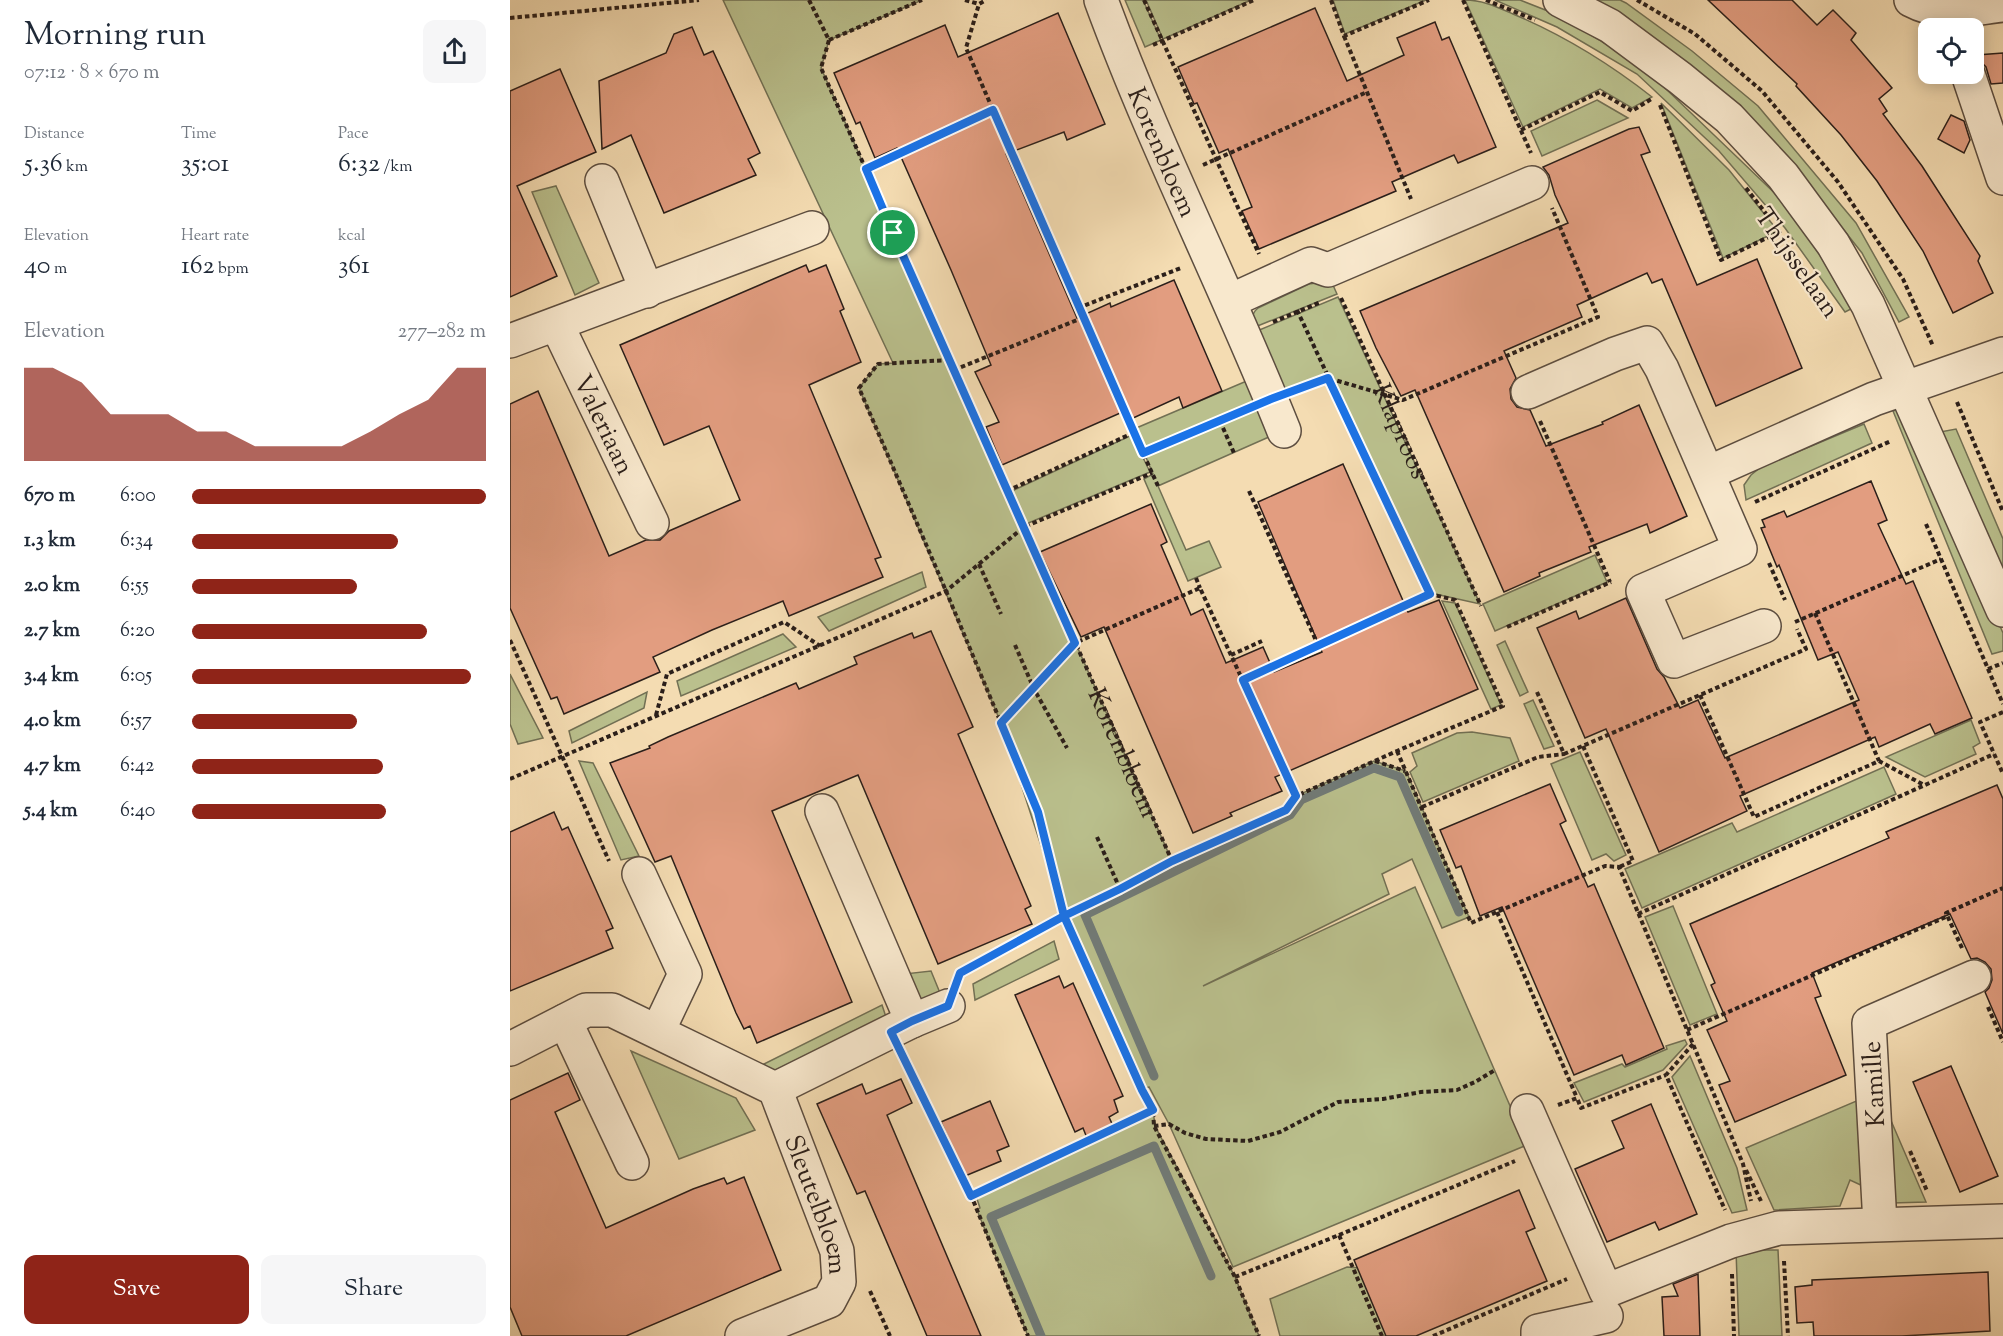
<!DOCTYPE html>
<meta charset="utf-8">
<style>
:root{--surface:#fff;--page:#f6f6f7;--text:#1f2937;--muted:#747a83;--accent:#8f2418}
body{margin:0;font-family:"Sorts Mill Goudy",serif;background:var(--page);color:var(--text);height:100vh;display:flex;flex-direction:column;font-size:22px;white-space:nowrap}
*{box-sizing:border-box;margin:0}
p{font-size:20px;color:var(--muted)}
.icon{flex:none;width:33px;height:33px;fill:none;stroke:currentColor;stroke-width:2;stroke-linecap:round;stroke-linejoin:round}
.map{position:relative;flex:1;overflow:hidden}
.panel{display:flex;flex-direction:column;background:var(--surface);width:510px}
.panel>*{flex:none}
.buttons{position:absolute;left:1408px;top:18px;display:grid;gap:12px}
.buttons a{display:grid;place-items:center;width:66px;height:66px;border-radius:12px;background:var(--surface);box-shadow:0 3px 15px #0003;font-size:30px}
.pin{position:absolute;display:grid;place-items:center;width:51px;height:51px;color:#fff;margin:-26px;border:3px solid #fff;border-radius:50%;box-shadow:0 2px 6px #0007}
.round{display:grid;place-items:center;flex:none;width:63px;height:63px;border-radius:12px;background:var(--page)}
.head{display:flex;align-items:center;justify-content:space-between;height:102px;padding:0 24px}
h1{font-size:33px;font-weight:600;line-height:45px}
.figures{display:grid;grid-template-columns:repeat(3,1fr);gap:9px;height:102px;padding:6px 24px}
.figures div{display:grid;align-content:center}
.figures b{font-size:26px;font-weight:600}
.figures small{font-size:16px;font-weight:400}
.figures p{font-size:16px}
.chart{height:168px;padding:12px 24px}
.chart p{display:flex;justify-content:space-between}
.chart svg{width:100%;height:108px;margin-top:6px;fill:var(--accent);opacity:.7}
.primary-button{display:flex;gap:12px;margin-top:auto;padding:12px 24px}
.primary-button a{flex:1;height:69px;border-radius:12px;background:var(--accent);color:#fff;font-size:24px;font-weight:600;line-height:69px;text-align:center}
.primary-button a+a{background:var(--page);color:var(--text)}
ul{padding:0 24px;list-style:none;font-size:20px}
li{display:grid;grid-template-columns:96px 72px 1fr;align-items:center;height:45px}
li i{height:15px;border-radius:8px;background:var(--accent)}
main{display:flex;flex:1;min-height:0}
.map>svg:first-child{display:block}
</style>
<main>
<section class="panel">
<div class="head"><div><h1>Morning run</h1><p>07:12 · 8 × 670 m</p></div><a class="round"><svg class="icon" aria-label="share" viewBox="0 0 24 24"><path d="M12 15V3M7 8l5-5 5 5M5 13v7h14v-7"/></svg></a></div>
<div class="figures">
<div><p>Distance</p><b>5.36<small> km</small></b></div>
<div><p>Time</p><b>35:01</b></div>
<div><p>Pace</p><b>6:32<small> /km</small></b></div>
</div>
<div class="figures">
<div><p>Elevation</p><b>40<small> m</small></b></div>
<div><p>Heart rate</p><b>162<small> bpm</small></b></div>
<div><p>kcal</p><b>361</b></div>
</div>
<div class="chart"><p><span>Elevation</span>277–282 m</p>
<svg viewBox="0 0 160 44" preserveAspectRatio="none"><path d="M0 44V6L10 6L20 12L30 25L40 25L50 25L60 32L70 32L80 38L90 38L100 38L110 38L120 32L130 25L140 19L150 6L160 6V44z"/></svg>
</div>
<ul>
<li><b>670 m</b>6:00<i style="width:100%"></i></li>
<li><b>1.3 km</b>6:34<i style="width:70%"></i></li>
<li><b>2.0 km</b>6:55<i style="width:56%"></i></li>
<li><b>2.7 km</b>6:20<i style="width:80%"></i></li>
<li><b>3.4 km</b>6:05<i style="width:95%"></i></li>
<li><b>4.0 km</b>6:57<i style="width:56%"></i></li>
<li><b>4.7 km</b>6:42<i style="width:65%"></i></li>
<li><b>5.4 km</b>6:40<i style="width:66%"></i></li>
</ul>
<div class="primary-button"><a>Save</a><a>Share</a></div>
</section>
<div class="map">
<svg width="1493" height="1336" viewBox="0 0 1493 1336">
<rect width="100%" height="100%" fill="#f4dcb2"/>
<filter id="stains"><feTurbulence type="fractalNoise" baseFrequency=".00333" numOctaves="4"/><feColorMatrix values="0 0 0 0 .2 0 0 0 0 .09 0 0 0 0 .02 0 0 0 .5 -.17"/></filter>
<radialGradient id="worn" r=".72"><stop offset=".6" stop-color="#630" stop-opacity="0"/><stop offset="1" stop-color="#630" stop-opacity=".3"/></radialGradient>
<!-- green -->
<g fill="#bac08d" stroke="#727054" stroke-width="1.5">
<polygon points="213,0 412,0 319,40 311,68 662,861 776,810 786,796 864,761 896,771 959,917 932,928 902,859 872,874 879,894 693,986 905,887 1017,1145 723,1267 659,1124 639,1087 632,1090 554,916 491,723 349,388 368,364 383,363"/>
<polygon points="615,0 633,0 651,40 635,47"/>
<polygon points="636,0 741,0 653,39"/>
<polygon points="823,0 916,0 835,34"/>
<path d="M955 0C973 0 987 7 1003 14 1053 35 1100 64 1142 97L1122 108 1090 89 1013 127Z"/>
<polygon points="985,0 1010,0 1048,15 1131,65 1274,202 1345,307 1335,312 1275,228 1209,151 1127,74 1047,27"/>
<polygon points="1058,0 1110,0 1116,3 1182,51 1248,106 1346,223 1399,317 1389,322 1352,253 1287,171"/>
<polygon points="1087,100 1118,118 1032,156 1021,131"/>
<polygon points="1151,103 1219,170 1268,231 1213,258"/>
<polygon points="46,186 89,283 65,295 22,192"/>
<path d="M813 282 822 283 827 294 745 327C742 319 741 314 748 308L799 284Z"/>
<polygon points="828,297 970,604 921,593 819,376 774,392 747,331"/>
<polygon points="739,380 768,433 648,486 676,550 699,541 711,567 678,581 634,479 643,474 624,429"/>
<polygon points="1394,407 1493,633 1493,651 1482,654 1383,411"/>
<polygon points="1354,424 1362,443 1236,500 1234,485 1241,475 1251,467"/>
<polygon points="1446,429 1493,539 1493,576 1430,432"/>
<polygon points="622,435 640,472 516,524 500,492"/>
<polygon points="1085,555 1097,582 985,631 973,604"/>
<polygon points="412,572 416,587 319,631 308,617"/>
<polygon points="932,601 945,603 991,705 981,709"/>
<polygon points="273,634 286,647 171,696 167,681"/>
<polygon points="995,641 1018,692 1010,696 987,645"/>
<polygon points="0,674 33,738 8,744 0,724"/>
<polygon points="137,692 134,708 62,743 59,731"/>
<polygon points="1023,700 1044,746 1034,749 1014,704"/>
<polygon points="1461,720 1470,743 1463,747 1466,754 1415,777 1376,757"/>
<polygon points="962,732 1000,738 1009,761 913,802 900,772 907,766 902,753 947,733"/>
<polygon points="1070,752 1116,855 1104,861 1096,854 1082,860 1041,764"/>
<polygon points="69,761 83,763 129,856 111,860"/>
<polygon points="1374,767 1386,794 1132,908 1115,869 1222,823 1227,832"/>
<polygon points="1163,906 1207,1014 1180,1025 1135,917"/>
<polygon points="544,941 549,959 465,1000 463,984"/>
<polygon points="421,971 430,993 410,1005 394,974"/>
<polygon points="372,1005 377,1020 264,1075 254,1064"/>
<polygon points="1175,1040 1177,1044 1153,1070 1074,1102 1064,1083 1112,1064 1115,1067 1157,1049 1156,1046"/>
<polygon points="121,1051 226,1098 245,1130 169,1159"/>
<polygon points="1180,1056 1227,1168 1237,1210 1222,1213 1162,1077"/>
<polygon points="1351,1099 1355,1187 1340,1180 1330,1206 1264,1210 1236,1148"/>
<polygon points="643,1110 645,1126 725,1277 749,1336 518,1336 467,1210 470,1208 466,1196"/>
<polygon points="1379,1116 1416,1202 1382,1203"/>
<polygon points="1226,1250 1268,1250 1272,1336 1229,1336"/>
<polygon points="837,1267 850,1268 878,1336 770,1336 760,1299"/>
</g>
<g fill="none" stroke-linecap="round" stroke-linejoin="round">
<!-- stream -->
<g stroke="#717b78" stroke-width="9">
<polyline points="644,1076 575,915 780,815 791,800 864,768 890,777 949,912"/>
<polyline points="531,1336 481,1217 644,1146 701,1276"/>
</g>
</g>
<!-- building -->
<g fill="#e29d80" stroke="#2b1f1a" stroke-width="1.5">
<polygon points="1198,0 1282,0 1307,25 1323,10 1346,33 1341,40 1382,88 1369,99 1377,111 1373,114 1412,166 1470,256 1468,261 1483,293 1443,313 1413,251 1367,181 1331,135 1286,86 1287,84"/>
<polygon points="805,8 837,81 894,55 887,38 925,22 932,40 939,37 986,147 948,163 944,155 882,182 886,191 749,249 732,211 742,207 718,149 709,153 687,103 684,104 668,67"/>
<polygon points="548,13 595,124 557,140 554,132 496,154 567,318 600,303 601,307 664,280 712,391 673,408 669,397 621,419 617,410 492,465 476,427 489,422 465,372 481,365 441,270 387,148 365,158 350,122 346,124 324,73 435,25 448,57"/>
<polygon points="182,27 194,55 203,51 250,153 238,159 246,175 154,213 121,135 92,149 89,81 156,53 164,34"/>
<polygon points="1493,53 1493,83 1481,84 1476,67 1467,58 1467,55"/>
<polygon points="50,69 86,152 7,186 47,276 0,297 0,91"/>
<polygon points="1441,115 1454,121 1460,140 1454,153 1428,139"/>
<polygon points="1129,127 1140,152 1131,155 1187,285 1247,259 1292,368 1206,406 1152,279 1142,283 1137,273 1067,305 1072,317 994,351 1006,378 1000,389 1001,399 1007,407 1020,410 1036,446 1093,424 1092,422 1129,405 1177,516 1140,533 1137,524 1079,547 1081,552 1029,573 1030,576 994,592 905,390 891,396 866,348 850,311 1058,223 1045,195 1039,175 1033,167 1119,129"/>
<polygon points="296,265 299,272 316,265 334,309 330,311 351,362 299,385 371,557 365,559 373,577 279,616 273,601 202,630 143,657 150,672 54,714 47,697 41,699 0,608 0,404 28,391 99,556 136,540 150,540 159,531 230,500 199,426 154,445 110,345"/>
<polygon points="833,464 898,612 929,600 968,689 765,777 772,791 720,813 722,816 683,833 594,627 571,637 530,552 641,504 657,542 651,545 681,615 693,609 716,663 753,647 764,672 812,652 748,502"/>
<polygon points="1361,481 1377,520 1368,524 1396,584 1403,581 1462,718 1425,734 1420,724 1369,747 1365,737 1324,755 1230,796 1237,811 1149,852 1096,729 1075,738 1027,628 1066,611 1069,619 1116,598 1147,669 1154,677 1170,708 1188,700 1215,758 1349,700 1328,652 1308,660 1269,565 1267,567 1251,528 1255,527 1252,520 1274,511 1277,517"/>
<polygon points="421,631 463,727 448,734 521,906 515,909 522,924 428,964 348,775 262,811 342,1002 247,1043 240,1026 234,1029 226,1013 161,856 145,862 100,763 140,748 139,746 158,737 286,683 289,689 347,664 344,657 402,633 404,638"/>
<polygon points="1040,784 1056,821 1050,824 1078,887 1084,884 1154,1048 1116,1065 1112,1055 1064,1075 992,907 970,916 951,866 946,868 930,830"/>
<polygon points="1487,785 1493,799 1493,1034 1475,992 1479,988 1482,980 1481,969 1475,962 1467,958 1461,959 1440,914 1302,973 1311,996 1305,998 1336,1075 1225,1122 1209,1085 1220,1081 1197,1030 1217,1021 1201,985 1205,983 1180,924 1379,838 1376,832"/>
<polygon points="44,812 52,830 58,827 103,928 96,931 103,948 0,991 0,832"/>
<polygon points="549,976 554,988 563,983 613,1096 604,1100 608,1112 599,1117 603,1126 577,1138 573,1128 565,1132 505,995"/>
<polygon points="1441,1066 1488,1176 1450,1192 1403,1082"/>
<polygon points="58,1073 70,1100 45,1112 96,1228 183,1189 214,1178 217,1184 234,1177 271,1270 116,1336 12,1336 0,1307 0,1100"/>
<polygon points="391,1079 402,1103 377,1115 471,1336 417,1336 355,1191 347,1194 307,1104 352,1084 356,1094"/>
<polygon points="480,1101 499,1146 487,1151 491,1161 455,1176 431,1122"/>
<polygon points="1141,1104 1187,1214 1149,1230 1145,1222 1097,1242 1065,1169 1114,1148 1102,1121"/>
<polygon points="1009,1190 1025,1228 1016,1232 1037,1281 906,1336 876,1336 844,1260"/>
<polygon points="1478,1272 1480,1331 1392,1336 1304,1336 1303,1322 1287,1323 1285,1287 1302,1285 1302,1280"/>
<polygon points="1188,1274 1190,1336 1154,1336 1152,1297 1168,1296 1163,1284"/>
</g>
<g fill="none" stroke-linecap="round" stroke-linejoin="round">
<!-- minor casing -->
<g stroke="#5d4e40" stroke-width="36">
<g id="minor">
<path id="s3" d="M591 0C645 147 716 286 774 431"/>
<polyline points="1050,0 1100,26 1170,78 1219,118 1273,176 1323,244 1358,305 1493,610"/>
<path d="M1401 0C1433 17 1459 9 1493 5"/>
<polyline points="1458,74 1493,178"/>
<polyline points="92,181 137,291"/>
<polyline points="720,301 801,264 818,270 1022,183"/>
<path id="s4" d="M47 325 142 523"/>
<polyline points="0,341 302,228"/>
<polyline points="1018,392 1105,354 1137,343 1152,369 1230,549 1133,591 1164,661 1254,626"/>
<polyline points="1198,473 1364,399 1493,354"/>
<polyline points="312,811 402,1021"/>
<polyline points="129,874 175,974 148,1031"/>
<polyline points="55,1021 122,1163"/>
<path id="s5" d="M0 1049 76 1010H102L265 1089 327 1251 329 1282 319 1301 232 1336"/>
<polyline points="265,1089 402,1021 438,1006"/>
<polyline points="1017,1111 1096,1291 1221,1241 1269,1228 1493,1221"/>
<polyline points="1370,1224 1359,1023 1464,977"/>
<polyline points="1028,1336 1028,1331 1096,1316"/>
</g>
</g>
<!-- path -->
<g stroke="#2b1f1a" stroke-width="4" stroke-dasharray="4.5 3" stroke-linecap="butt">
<path id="s1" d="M299 0 319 40 311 68 662 861"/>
<polyline points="455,0 469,4"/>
<polyline points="634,0 749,254"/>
<polyline points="821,0 834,36 919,0"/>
<polyline points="953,0 1021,153"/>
<polyline points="976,0 1025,20"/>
<polyline points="1127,0 1185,34 1252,91 1328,182 1393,279 1423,346"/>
<polyline points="0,18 189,0"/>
<polyline points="834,36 901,199"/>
<polyline points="319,40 412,0"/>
<polyline points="643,45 744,0"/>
<polyline points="1150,105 1211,260 1271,231"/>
<polyline points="483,110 623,433"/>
<polyline points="1011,130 1090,92 1122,111 1143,98"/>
<polyline points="693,165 857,92"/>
<polyline points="355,169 483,110 456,48 469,4 476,0"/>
<polyline points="1236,188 1257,215"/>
<path id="s2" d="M831 298 971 606"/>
<polyline points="568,308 671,268"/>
<polyline points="787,310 920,594"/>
<polyline points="763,322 811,302"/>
<polyline points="439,360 368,364 349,388 436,591 528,812 554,916 632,1090 643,1110 644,1126 725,1277 749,1336"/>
<polyline points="444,370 572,318"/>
<polyline points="792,388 818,378 893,400 1088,317 1042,208"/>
<polyline points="1447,402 1493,512"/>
<polyline points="710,421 724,453"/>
<polyline points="1030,421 1100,582"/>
<polyline points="648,486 633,453 732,412"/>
<polyline points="497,491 623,433 633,453"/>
<polyline points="739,491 808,645"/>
<polyline points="1245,502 1381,441"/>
<polyline points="1416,524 1493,704"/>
<polyline points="1259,563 1275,600"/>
<polyline points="469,564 491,614"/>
<polyline points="686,578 690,588"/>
<polyline points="1305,613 1369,761"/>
<polyline points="1285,622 1431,559"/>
<polyline points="997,627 1101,582"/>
<polyline points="0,640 99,861"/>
<polyline points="505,645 524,689 557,748"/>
<polyline points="721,655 752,641"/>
<polyline points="1478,669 1493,663"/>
<polyline points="1027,692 1054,754 1296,649 1287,629"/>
<polyline points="1190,695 1244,817 1369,761 1414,785"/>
<polyline points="1493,712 1470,722 1493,774"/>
<polyline points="146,715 157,674 274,622 310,646"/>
<polyline points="491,723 565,643 690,588 786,796"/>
<polyline points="1073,746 1123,861 1109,867"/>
<polyline points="887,751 961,923 1095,866 1109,867 1233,1164 1241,1201"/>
<polyline points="865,761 895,771"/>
<polyline points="0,779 436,591 514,527 642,473"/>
<polyline points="912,807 1028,757 1054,754"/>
<polyline points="587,837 610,889"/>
<polyline points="987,912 1067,1098"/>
<polyline points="1128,914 1484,754"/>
<polyline points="1452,948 1436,913 1493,888"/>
<polyline points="449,977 450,973 554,916 610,889 662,861 776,810 786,796 887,751 993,706 945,600 920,594 733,680"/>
<polyline points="1478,1007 1493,1042"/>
<polyline points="1177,1030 1438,916"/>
<polyline points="1183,1044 1156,1075 1215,1210"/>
<polyline points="394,1060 461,1195 518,1336"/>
<polyline points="1048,1105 1067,1098 1071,1108 1156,1075"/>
<polyline points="644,1126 659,1124 675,1133 696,1139 738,1141 770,1132 828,1102 873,1099 911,1092 947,1090 965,1082 985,1070"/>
<polyline points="1400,1151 1417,1191"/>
<polyline points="1236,1170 1251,1201"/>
<polyline points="461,1195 643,1110"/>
<polyline points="829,1235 1005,1161"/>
<polyline points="1274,1261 1278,1336"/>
<polyline points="1222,1274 1224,1336"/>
<polyline points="725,1277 829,1235 872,1336"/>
<polyline points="360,1291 380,1336"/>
<polyline points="923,1336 1057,1279"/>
</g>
<!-- minor -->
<use href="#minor" stroke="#f8e8cd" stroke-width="33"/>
</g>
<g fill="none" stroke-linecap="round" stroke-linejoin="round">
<!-- route casing -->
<g stroke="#fff" stroke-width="12">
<polyline id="route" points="383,233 565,643 491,723 528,812 554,916 632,1090 643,1110 461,1196 381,1032 402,1021 438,1006 450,973 554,916 610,889 662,861 776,810 786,796 733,680 920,594 818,378 761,399 633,453 483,110 356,169 383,233"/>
</g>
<!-- route -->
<use href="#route" stroke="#1a73e8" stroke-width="8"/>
</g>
<g text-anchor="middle" stroke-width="4.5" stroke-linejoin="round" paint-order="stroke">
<!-- street labels -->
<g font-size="26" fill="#2b1f1a" stroke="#f8e8cd">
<text dy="9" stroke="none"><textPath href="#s3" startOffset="164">Korenbloem</textPath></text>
<text transform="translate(1288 262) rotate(55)" y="9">Thijsselaan</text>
<text dy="9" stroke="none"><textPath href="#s4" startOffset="110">Valeriaan</textPath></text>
<text dy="9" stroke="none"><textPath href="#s2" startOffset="146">Klaproos</textPath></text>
<text dy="9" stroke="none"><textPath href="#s1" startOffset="822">Korenbloem</textPath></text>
<text transform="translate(1363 1084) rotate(-93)" y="9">Kamille</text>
<text dy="9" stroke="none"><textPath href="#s5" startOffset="416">Sleutelbloem</textPath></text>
</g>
</g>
<rect width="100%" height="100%" filter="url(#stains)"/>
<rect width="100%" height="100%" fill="url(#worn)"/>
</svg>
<div class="buttons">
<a><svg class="icon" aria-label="locate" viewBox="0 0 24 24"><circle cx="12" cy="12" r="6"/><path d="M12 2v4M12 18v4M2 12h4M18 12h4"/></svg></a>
</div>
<div class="pin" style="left:383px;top:233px;background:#1e9e55"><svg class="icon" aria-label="arrive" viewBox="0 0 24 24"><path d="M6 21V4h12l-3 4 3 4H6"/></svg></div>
</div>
</main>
